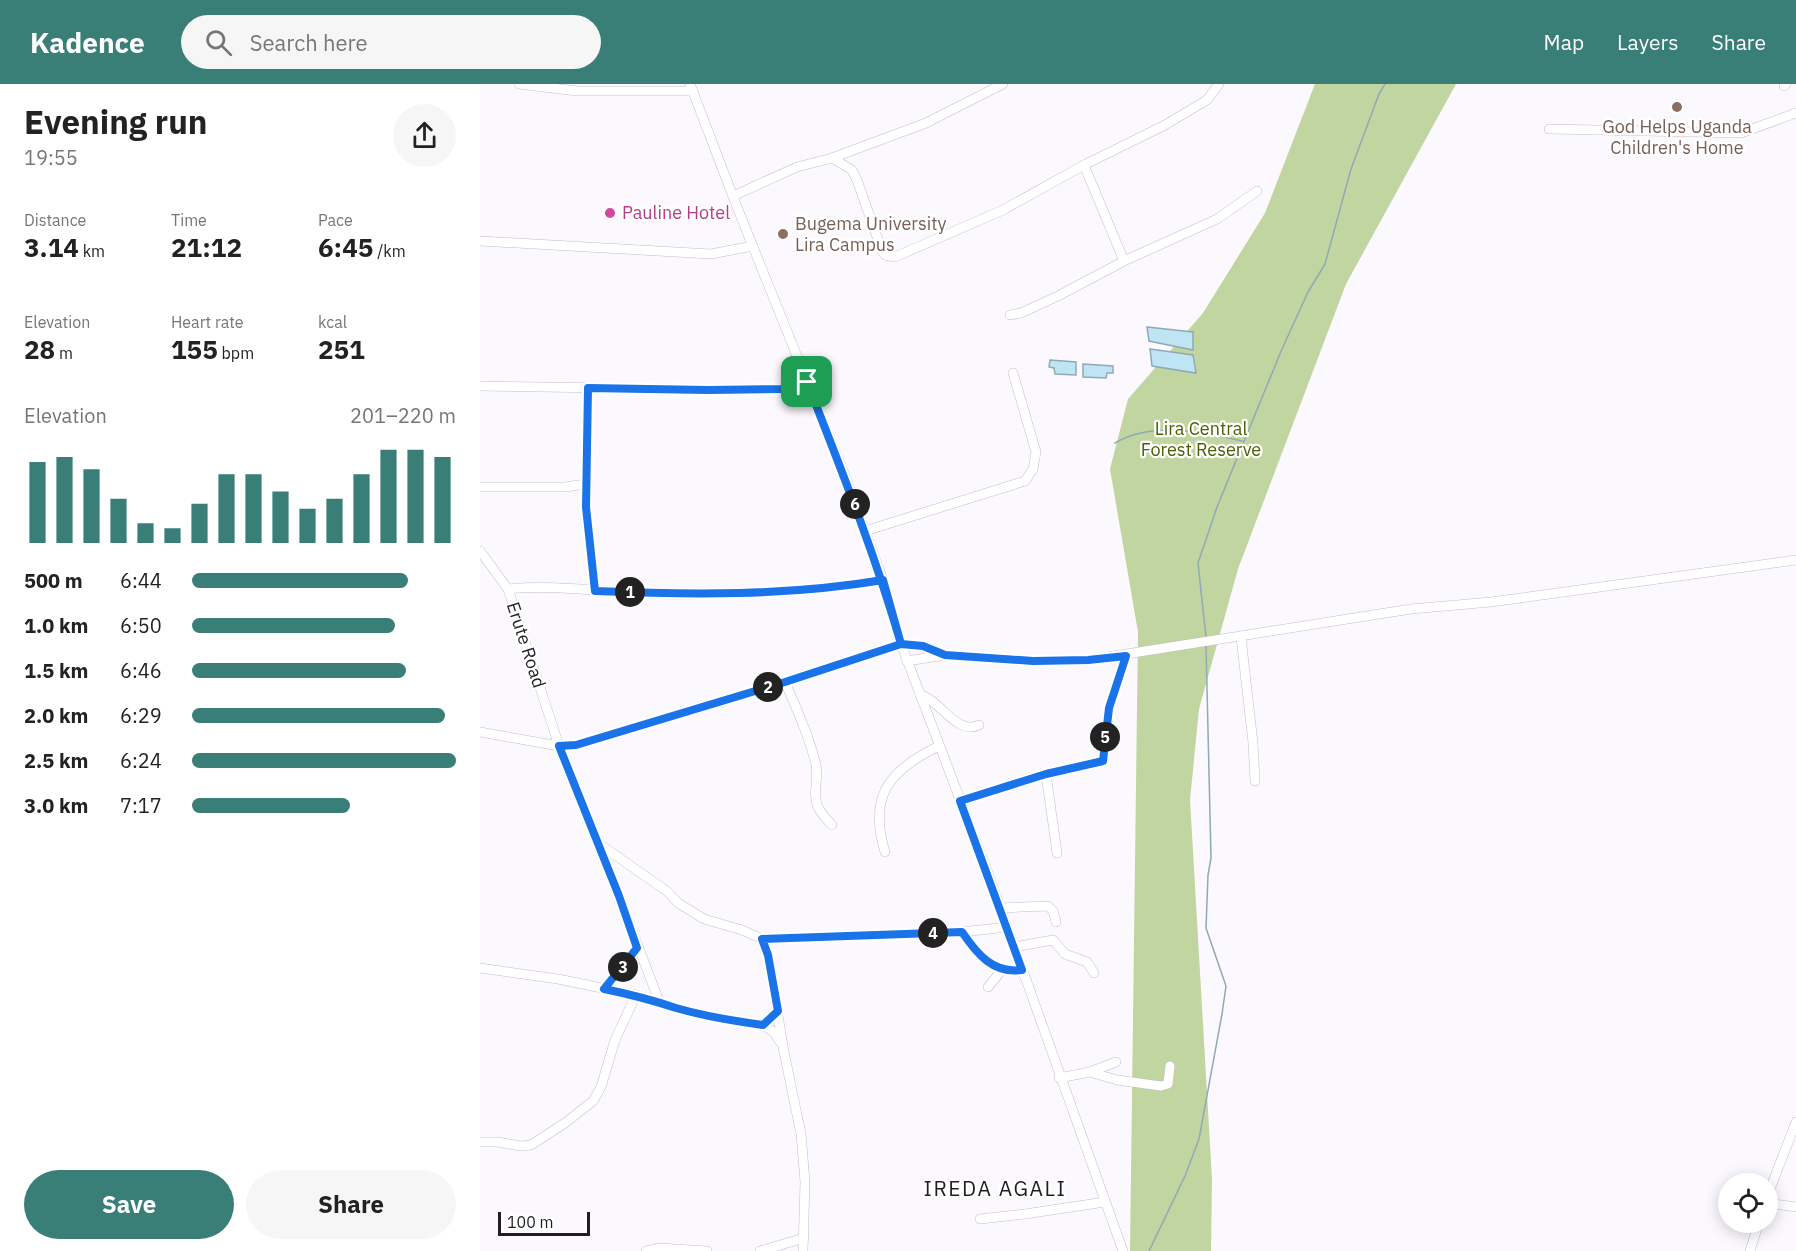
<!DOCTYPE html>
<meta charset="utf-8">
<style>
:root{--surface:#fff;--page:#f6f6f6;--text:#222;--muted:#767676;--accent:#397f77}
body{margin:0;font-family:"IBM Plex Sans",sans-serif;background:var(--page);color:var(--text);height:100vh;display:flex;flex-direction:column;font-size:22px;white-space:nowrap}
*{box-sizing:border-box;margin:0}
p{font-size:20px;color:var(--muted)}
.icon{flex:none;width:33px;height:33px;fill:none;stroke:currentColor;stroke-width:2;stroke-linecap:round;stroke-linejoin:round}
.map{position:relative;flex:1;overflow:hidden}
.details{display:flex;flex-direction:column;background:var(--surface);width:480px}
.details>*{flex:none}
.controls{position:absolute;left:1238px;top:1089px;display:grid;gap:12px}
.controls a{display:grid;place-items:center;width:60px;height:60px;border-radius:50%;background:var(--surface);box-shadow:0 3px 15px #0003;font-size:30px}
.scale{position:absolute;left:18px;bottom:15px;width:92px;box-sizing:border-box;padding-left:6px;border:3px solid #211e22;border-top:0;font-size:16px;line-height:21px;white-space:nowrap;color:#211e22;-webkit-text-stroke:4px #fff;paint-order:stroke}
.pin{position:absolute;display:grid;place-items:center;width:51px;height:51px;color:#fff;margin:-26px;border-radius:12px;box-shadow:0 3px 9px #0006}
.km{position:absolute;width:30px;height:30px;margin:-15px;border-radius:50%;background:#222;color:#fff;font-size:16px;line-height:30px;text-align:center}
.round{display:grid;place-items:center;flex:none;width:63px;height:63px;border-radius:32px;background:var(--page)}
.summary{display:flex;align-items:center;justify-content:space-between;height:102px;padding:0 24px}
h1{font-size:33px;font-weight:700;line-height:45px}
.figures{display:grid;grid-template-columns:repeat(3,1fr);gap:9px;height:102px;padding:6px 24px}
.figures div{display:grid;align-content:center}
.figures b{font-size:26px;font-weight:700}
.figures small{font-size:16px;font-weight:400}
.figures p{font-size:16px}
.chart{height:168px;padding:12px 24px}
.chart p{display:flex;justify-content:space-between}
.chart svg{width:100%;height:108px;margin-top:6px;stroke:var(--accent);stroke-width:6}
.primary-button{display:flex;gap:12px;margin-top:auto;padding:12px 24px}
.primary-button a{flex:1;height:69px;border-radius:36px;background:var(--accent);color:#fff;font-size:24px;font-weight:700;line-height:69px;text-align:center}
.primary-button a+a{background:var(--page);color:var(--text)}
ul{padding:0 24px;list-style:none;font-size:20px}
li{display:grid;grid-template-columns:96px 72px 1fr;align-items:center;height:45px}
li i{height:15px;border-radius:8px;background:var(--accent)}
header{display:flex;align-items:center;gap:36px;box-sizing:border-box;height:84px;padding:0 30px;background:var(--accent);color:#fff}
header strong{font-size:28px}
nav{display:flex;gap:33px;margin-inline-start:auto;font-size:21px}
.search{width:420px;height:54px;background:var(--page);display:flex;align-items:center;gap:15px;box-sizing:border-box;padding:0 21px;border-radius:33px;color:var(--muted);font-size:22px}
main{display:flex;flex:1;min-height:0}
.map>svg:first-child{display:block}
</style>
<header>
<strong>Kadence</strong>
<div class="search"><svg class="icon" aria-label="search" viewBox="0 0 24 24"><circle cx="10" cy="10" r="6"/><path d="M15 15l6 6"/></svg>Search here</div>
<nav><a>Map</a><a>Layers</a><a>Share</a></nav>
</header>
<main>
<section class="details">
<div class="summary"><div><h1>Evening run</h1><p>19:55</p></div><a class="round"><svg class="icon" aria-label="share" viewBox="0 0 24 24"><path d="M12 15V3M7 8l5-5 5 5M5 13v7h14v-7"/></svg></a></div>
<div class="figures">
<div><p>Distance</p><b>3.14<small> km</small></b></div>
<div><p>Time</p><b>21:12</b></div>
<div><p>Pace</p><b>6:45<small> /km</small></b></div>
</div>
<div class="figures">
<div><p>Elevation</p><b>28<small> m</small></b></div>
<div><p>Heart rate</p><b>155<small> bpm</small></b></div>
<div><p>kcal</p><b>251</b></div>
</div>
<div class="chart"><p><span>Elevation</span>201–220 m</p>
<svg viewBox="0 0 160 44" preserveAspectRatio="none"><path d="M5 44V11M15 44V9M25 44V14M35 44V26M45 44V36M55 44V38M65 44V28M75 44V16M85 44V16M95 44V23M105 44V30M115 44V26M125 44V16M135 44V6M145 44V6M155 44V9"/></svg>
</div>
<ul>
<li><b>500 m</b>6:44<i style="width:82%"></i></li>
<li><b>1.0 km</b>6:50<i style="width:77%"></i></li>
<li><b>1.5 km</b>6:46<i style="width:81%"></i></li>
<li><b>2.0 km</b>6:29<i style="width:96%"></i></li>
<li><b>2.5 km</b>6:24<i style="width:100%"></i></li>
<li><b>3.0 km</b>7:17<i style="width:60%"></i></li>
</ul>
<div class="primary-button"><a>Save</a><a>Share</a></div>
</section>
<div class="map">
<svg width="1316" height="1167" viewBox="0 0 1316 1167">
<rect width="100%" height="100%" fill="#fcf9fe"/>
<!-- green -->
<polygon fill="#c1d5a1" points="835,0 976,0 866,200 758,485 719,625 710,716 732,1095 731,1167 650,1167 658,548 630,385 648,315 723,229 785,129"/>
<!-- water -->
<g fill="#bfe5f5" stroke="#90a9b6" stroke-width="1.5">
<polygon points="667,243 713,248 713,266 669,257"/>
<polygon points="670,265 713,271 716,289 672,282"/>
<polygon points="570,276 596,278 596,291 575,290 574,284 569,283"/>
<polygon points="603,280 633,282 633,289 627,289 626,294 603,293"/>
</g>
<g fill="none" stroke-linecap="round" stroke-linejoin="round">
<!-- stream -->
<g stroke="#90a9b6" stroke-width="1.5">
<path d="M635 359C671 337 723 348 762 357"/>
<polyline points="726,553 718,479 737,423 802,265 828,208 845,180 871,85 899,10 905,0"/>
<polyline points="669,1167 705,1092 719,1055 742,930 746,902 726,844 728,791 731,774 726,561"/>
</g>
<!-- minor casing -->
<g stroke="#c5bdc9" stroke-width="10">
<g id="minor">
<polyline points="39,0 97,7 213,7"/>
<polyline points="210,0 257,123 364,389 403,496 421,560 508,789 643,1167"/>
<polyline points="1304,2 1306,0"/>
<polyline points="1069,45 1261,49 1316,29"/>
<polyline points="352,74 372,86 377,96 402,167 405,171 415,173 523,126 604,81 685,41 727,16 739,0"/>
<polyline points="604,81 644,177 737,135 777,107"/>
<polyline points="253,112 317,83 352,74 446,39 523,0"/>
<polyline points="0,157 231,170 273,162"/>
<polyline points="530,231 541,229 578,212 644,177"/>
<polyline points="0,302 258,306 303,305 327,298"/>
<polyline points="108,304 106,423 115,507"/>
<polyline points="0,403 85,403 106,400"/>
<polyline points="385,447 545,397 553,385 556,368 533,289"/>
<polyline points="0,467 28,505 79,662 139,812 179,917"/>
<path d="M28 505C77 500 130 509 179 510 254 511 329 508 403 496"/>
<polyline points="761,553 773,659 775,697"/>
<polyline points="427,577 465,571 553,577 608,576 931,525 1011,518 1316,476"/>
<path d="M305 598C317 626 329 652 336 681 339 694 332 711 338 723 341 729 347 736 352 741"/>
<path d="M440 611C460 615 476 652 499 641"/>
<polyline points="0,648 79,662 96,661 305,598 421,560 443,563 465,571"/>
<polyline points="566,690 577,769"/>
<polyline points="480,717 566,690 623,677 629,624 646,572"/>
<polyline points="118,759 188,808 198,819 224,835 262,846 282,855 288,871 304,968 321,1050 325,1098 323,1167"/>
<path d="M405 768C388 712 409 686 459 662"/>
<polyline points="520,824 568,822 573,827 576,838"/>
<polyline points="482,848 527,843"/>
<path d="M282 855 482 848C497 870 513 890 542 886"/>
<polyline points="534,863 573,856 585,870 607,878 614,889"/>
<polyline points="0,884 78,895 156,911 196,924 240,934 283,941 294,948 300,958"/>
<polyline points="508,903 522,886"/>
<polyline points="124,905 157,864"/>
<polyline points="612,987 636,978"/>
<polyline points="579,994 610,988 637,996 681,1002 688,1000 690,982"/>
<polyline points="0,1058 17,1058 41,1062 51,1061 85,1039 113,1017 121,1003 135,956 156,911"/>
<polyline points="1287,1113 1316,1038"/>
<polyline points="1287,1119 1316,1123"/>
<polyline points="500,1135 545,1130 625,1118"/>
<polyline points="166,1167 180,1164 227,1167"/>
<polyline points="280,1167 324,1154"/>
<polyline points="1270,1167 1279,1138"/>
</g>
</g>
<!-- minor -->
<use href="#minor" stroke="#fff" stroke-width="9"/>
</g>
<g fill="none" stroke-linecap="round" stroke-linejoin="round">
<!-- route casing -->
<g stroke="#fff" stroke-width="12">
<path id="route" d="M327 298 303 305 228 306 108 304 106 423 115 507C211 511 308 512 403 496L421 560 305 598 96 661 79 662 139 812 157 864 124 905C149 910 172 916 196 924 224 932 254 937 283 941L298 927 288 871 282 855 482 848C497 870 513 890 542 886L480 717 566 690 623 677 629 624 646 572 608 576 553 577 465 571 443 562 421 560C395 470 361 385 327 298"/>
</g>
<!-- route -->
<use href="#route" stroke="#1a73e8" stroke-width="8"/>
</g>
<!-- markers -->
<g fill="#8d6e63" stroke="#fff" stroke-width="2">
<circle cx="1197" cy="23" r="6"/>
<circle cx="303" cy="150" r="6"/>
</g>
<circle fill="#d1479c" stroke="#fff" stroke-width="2" cx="130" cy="129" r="6"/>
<g text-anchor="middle" stroke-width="4.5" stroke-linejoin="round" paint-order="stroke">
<!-- education labels -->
<g font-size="18" fill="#785e54" stroke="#fff">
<text x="1197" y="49">God Helps Uganda<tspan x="1197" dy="21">Children's Home</tspan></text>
<text x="315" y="146" text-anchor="start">Bugema University<tspan x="315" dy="21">Lira Campus</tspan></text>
</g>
<!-- hotel labels -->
<g font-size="18" fill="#b23c85" stroke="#fff" text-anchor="start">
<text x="142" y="135">Pauline Hotel</text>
</g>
<!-- park labels -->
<g font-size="18" fill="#486000" stroke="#fff">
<text x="721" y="351">Lira Central<tspan x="721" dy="21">Forest Reserve</tspan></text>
</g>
<!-- street labels -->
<g font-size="18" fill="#211e22" stroke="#fff">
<text transform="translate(46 561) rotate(72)" y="6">Erute Road</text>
</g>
<!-- quarter labels -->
<g font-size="21" letter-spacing="1.5" fill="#211e22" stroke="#fff">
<text x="515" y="1112">IREDA AGALI</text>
</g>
</g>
</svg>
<div class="controls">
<a><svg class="icon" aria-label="locate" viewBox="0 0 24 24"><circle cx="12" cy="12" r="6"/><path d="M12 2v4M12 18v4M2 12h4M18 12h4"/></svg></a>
</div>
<div class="scale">100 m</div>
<div class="pin" style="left:327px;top:298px;background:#1e9e55"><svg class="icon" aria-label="arrive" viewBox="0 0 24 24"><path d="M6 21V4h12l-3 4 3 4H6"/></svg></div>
<b class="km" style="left:150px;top:508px">1</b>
<b class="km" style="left:288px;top:603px">2</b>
<b class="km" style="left:143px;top:883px">3</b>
<b class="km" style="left:453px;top:849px">4</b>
<b class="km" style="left:625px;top:653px">5</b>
<b class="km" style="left:375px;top:420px">6</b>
</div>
</main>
